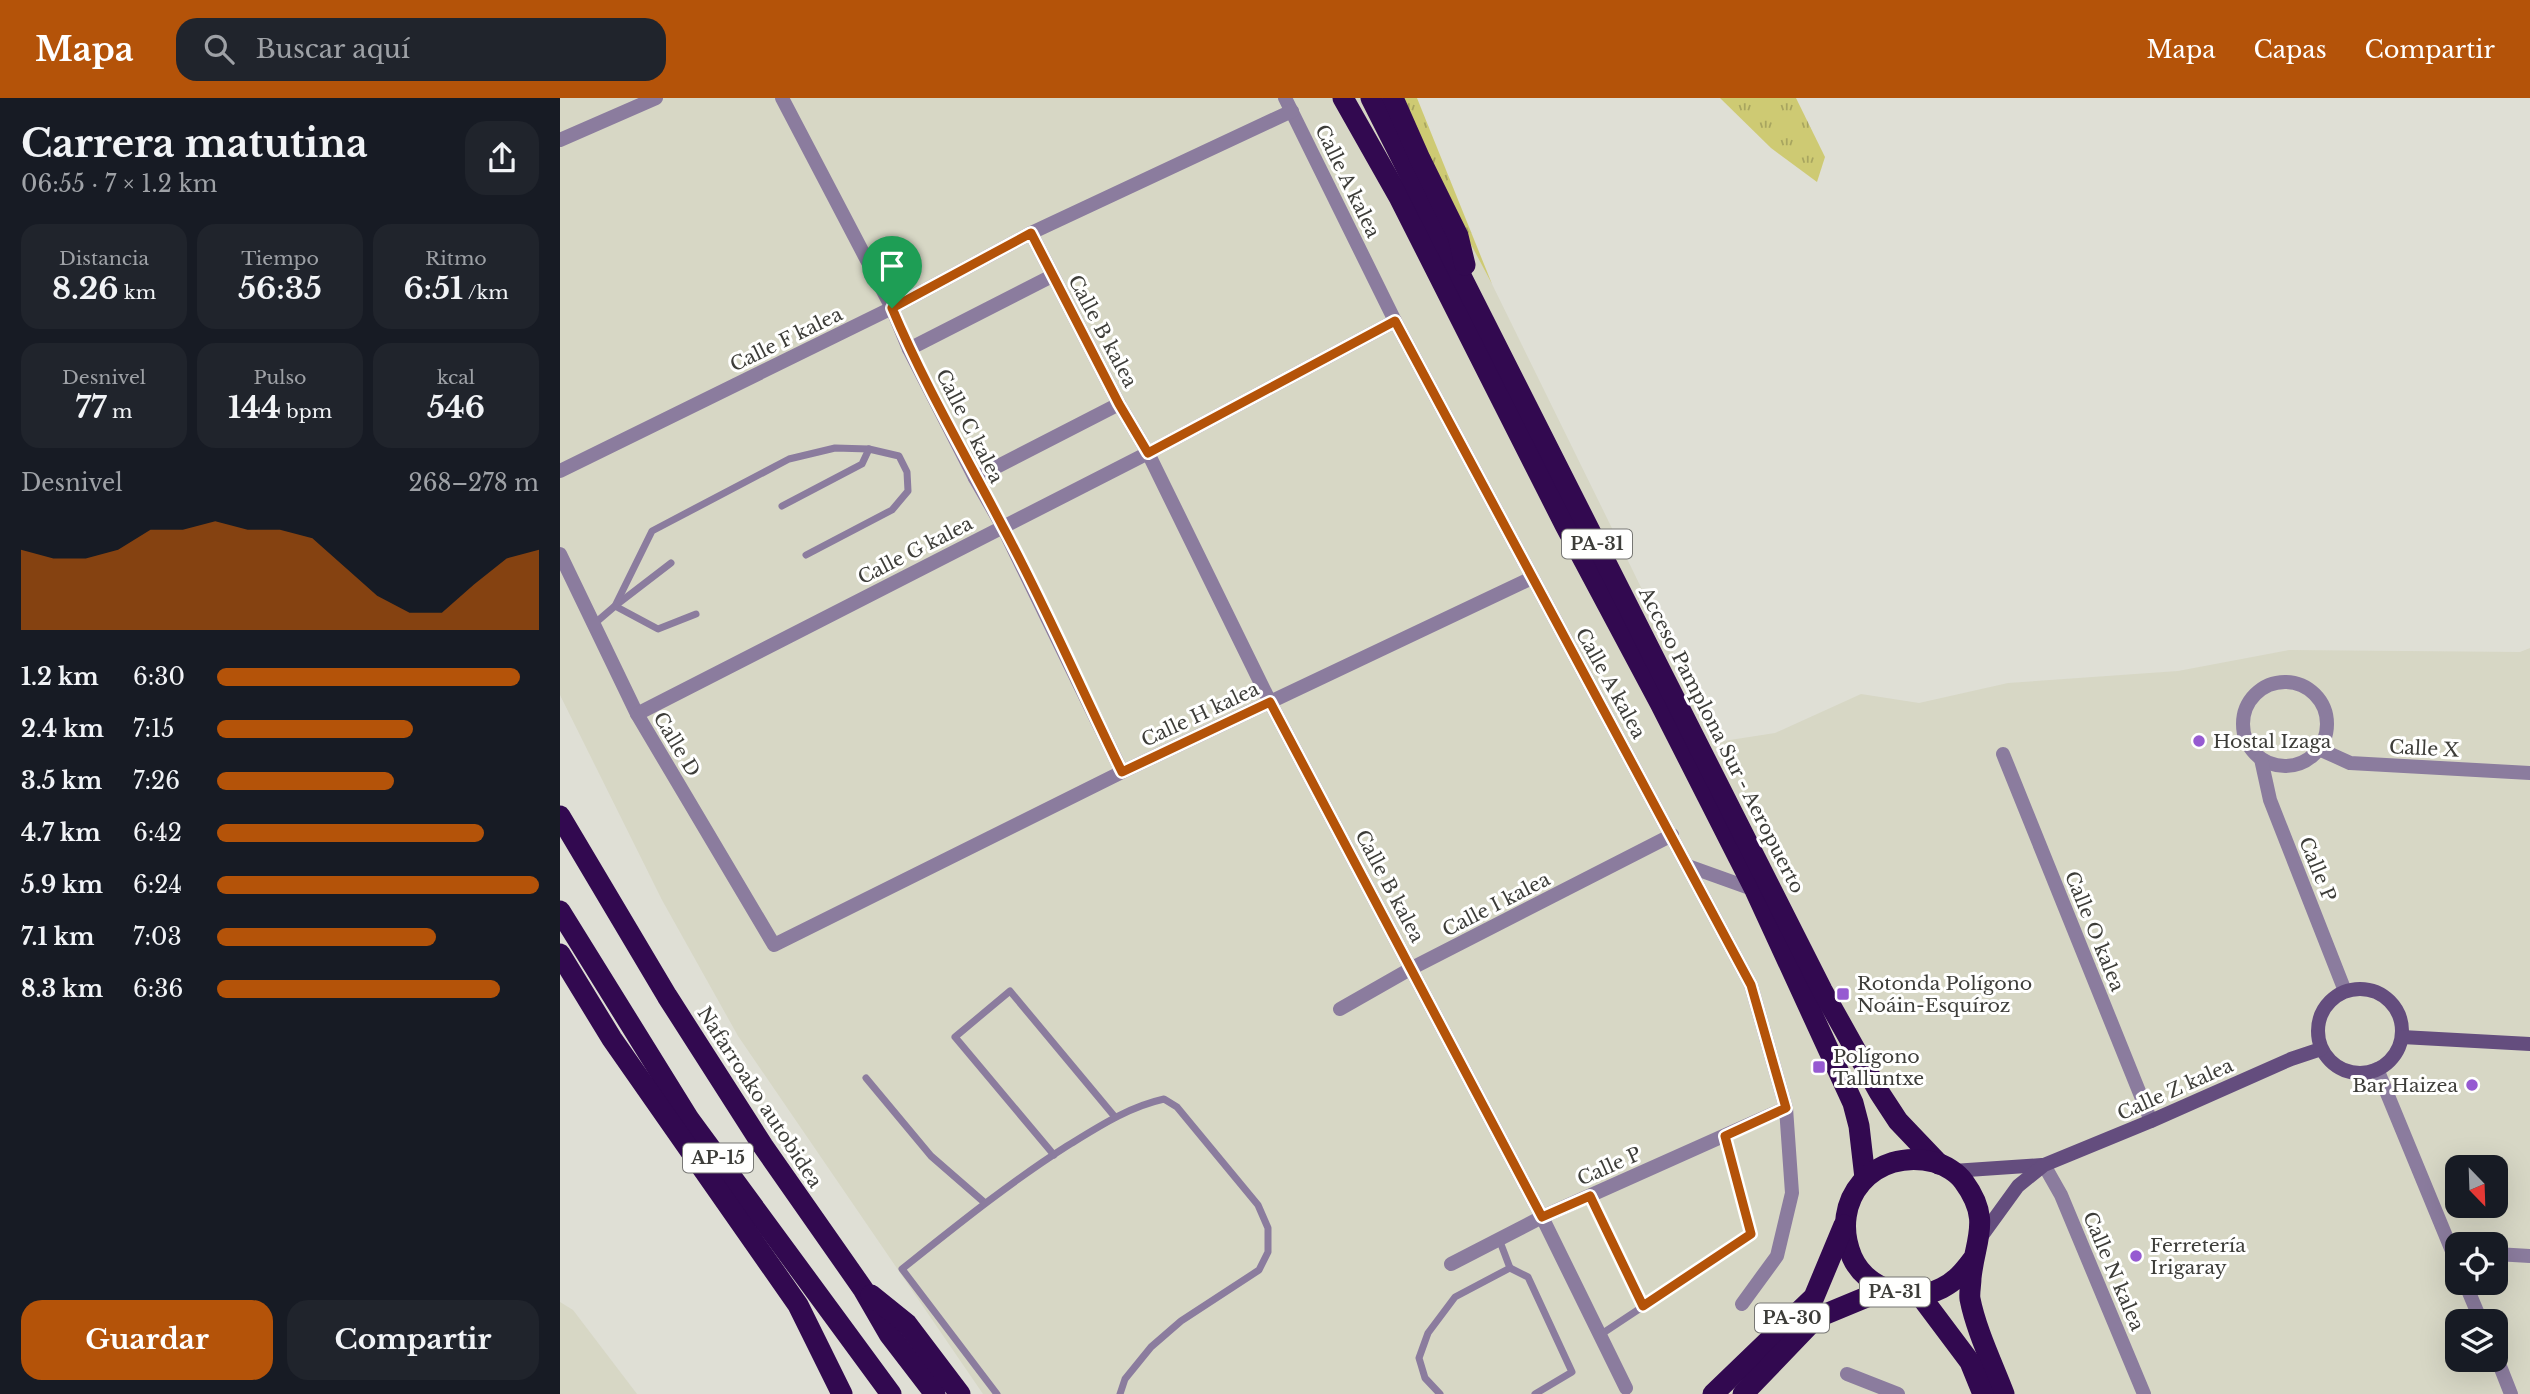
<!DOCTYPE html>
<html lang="es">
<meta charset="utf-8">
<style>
:root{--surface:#171b24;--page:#20242c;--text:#f1f3f6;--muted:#9ea1a6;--accent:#b45309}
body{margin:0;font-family:"Libre Baskerville",serif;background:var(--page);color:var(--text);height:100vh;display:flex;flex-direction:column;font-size:26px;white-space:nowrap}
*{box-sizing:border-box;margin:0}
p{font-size:23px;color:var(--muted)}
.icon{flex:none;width:38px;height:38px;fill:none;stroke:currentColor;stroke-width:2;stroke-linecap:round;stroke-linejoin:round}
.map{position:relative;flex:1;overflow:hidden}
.sheet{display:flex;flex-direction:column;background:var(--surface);width:560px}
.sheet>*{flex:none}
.needle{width:46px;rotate:157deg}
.fabs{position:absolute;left:1885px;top:1057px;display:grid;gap:14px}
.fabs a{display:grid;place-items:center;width:63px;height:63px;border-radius:14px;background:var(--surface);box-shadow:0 7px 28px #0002;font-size:35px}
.pin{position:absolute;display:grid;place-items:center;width:60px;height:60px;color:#fff;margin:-72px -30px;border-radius:50% 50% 50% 0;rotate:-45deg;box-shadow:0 0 7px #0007}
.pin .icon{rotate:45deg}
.round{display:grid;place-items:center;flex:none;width:74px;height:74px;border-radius:21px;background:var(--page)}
.summary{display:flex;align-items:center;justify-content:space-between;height:119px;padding:0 21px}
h1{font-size:38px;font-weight:700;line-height:52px}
.figures{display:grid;grid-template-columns:repeat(3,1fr);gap:10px;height:119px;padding:7px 21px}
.figures div{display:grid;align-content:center;border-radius:18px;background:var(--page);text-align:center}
.figures b{font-size:30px;font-weight:700}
.figures small{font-size:19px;font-weight:400}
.figures p{font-size:19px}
.chart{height:196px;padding:14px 21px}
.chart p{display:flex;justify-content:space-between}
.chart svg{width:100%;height:126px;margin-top:7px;fill:var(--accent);opacity:.7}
.action{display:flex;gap:14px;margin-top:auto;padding:14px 21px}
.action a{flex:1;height:80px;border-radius:21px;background:var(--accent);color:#fff;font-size:28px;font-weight:700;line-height:80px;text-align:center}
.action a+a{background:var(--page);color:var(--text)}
ul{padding:0 21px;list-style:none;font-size:23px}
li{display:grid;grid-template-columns:112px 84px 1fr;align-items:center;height:52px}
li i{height:18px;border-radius:9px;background:var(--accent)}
header{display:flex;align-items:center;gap:42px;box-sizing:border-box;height:98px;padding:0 35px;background:var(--accent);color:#fff}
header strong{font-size:33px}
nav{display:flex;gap:38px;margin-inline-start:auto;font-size:24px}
.search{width:490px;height:63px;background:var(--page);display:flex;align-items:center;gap:18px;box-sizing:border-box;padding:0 24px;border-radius:21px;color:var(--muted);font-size:26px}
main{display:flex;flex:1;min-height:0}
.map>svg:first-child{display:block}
</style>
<header>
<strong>Mapa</strong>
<div class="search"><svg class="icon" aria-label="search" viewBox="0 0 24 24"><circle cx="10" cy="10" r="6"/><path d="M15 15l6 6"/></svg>Buscar aquí</div>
<nav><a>Mapa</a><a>Capas</a><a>Compartir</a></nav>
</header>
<main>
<section class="sheet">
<div class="summary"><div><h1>Carrera matutina</h1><p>06:55 · 7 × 1.2 km</p></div><a class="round"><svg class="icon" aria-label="share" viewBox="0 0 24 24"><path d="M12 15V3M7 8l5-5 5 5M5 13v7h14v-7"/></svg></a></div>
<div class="figures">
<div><p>Distancia</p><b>8.26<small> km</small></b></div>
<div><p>Tiempo</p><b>56:35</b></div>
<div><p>Ritmo</p><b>6:51<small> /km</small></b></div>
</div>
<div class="figures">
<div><p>Desnivel</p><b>77<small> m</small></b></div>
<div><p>Pulso</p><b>144<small> bpm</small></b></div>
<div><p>kcal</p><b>546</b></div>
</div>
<div class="chart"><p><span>Desnivel</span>268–278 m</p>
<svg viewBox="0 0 160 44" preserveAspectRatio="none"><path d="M0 44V16L10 19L20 19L30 16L40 9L50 9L60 6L70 9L80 9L90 12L100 22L110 32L120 38L130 38L140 28L150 19L160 16V44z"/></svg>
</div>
<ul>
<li><b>1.2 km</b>6:30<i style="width:94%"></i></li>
<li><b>2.4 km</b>7:15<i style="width:61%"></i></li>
<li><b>3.5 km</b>7:26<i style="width:55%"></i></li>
<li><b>4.7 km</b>6:42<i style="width:83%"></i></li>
<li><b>5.9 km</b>6:24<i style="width:100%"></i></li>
<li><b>7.1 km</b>7:03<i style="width:68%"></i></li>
<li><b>8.3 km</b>6:36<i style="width:88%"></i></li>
</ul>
<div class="action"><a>Guardar</a><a>Compartir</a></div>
</section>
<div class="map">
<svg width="1970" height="1296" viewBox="0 0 1970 1296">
<defs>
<pattern id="grass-tufts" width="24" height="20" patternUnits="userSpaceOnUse" patternTransform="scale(1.75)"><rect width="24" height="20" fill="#ceca73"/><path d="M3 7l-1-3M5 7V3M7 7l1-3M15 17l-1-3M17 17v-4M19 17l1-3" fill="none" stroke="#a8a55f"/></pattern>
</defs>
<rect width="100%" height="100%" fill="#dfdfd5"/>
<!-- built -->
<g fill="#d7d7c5" fill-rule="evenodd">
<path d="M0 0H833L932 186 1157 644 1215 635 1301 596 1359 605 1448 585 1618 573 1729 552 1960 554 1970 550V1296H423L178 938 102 802 0 597ZM1897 1069H1936V1108H1897ZM1897 1146H1936V1185H1897ZM1897 1223H1936V1262H1897Z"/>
<polygon points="0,1204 13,1212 77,1296 0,1296"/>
</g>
<!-- grass -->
<g fill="url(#grass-tufts)">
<polygon points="833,0 857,0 932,186"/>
<polygon points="1160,0 1236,0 1265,59 1257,84 1211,50"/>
</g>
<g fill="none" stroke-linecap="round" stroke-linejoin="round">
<!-- lane -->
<g stroke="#8b7c9e" stroke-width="7">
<polyline points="222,408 302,366 309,351"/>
<polyline points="111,465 55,508 98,531 136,516"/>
<polyline points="34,526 55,508 92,433 229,361 275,350 309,351 339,358 347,374 348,393 332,412 246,457"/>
<polyline points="306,980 371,1058 425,1105"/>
<polyline points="494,1057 395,939 450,893 555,1019"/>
<polyline points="1030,1098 1083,1208"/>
<polyline points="939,1141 950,1170"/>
<polyline points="1040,1237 1191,1137 1165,1038"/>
<path d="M437 1296 342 1171C396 1128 449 1085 507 1048 538 1029 568 1009 604 1001L617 1009 698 1107 708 1130V1154L699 1172 621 1223 591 1249 565 1281 560 1296"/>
<polyline points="880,1296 865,1280 859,1260 868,1235 895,1199 950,1170 968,1179 1012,1274 975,1296"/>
</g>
<!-- street -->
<g stroke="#8b7c9e" stroke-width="14">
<polyline points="222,0 332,210 349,251 415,380 443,429 562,674"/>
<polyline points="725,0 835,223 1191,887 1226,1010 1232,1095 1217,1158 1182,1206"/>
<polyline points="0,42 96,0"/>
<polyline points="471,135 559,306 588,355 710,604 982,1119 1066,1290"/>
<polyline points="349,251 492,178"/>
<polyline points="0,373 332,210 471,135 732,13"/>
<polyline points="415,380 559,306"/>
<polyline points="0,456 77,616 214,847 562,674 972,480"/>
<circle cx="1725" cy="626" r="42"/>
<polyline points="77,616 588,355 835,223"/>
<polyline points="1759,651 1790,665 1970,675"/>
<polyline points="1443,656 1591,1023"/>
<polyline points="1701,661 1710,702 1785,893"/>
<polyline points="1128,768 1195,792"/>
<polyline points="780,911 852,870 1112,737"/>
<polyline points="1817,971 1897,1165"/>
<polyline points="1484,1067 1501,1097 1584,1296"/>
<polyline points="1936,1156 1970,1158"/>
<polyline points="891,1166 982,1119 1226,1010"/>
<polyline points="1905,1185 1921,1223"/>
<polyline points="1936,1258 1951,1296"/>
<polyline points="1287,1276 1338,1296"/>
</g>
<!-- secondary -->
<g stroke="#644d7e" stroke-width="14">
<circle cx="1800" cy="933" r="42"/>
<polyline points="1842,939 1970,946"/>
<polyline points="1393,1073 1482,1067"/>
<polyline points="1421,1139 1458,1088 1484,1067 1591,1023 1731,961 1761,951"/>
</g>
<!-- highway -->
<g stroke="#320950" stroke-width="21">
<polyline points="783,0 839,99 1005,427 1100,605 1195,792 1293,1005 1299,1028 1305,1080"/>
<polyline points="811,0 1262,892 1319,994 1338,1023 1379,1066"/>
<polyline points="833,0 860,61 898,138 905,167"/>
<polyline points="0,718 107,898 203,1048 303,1191 329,1236 375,1296"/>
<polyline points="0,813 129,1021 331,1296"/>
<polyline points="0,856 52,941 238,1207 282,1296"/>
<path d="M1413 1161C1404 1173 1396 1183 1382 1190 1351 1206 1306 1191 1292 1159 1268 1102 1314 1049 1374 1064 1385 1067 1398 1075 1404 1084 1432 1122 1415 1141 1411 1180 1411 1187 1409 1195 1410 1201 1416 1232 1433 1267 1444 1296"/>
<polyline points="1359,1196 1410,1264 1423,1296"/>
<polyline points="311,1197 347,1226 400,1296"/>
<polyline points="1153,1296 1254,1199 1284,1127"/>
<polyline points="1183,1296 1256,1220 1326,1191"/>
</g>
</g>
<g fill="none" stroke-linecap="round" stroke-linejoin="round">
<!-- route casing -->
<g stroke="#fff" stroke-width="14">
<path id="route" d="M471 135 559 306 588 355 835 223 1191 887 1226 1010 1165 1038 1191 1136 1083 1208 1030 1098 982 1119 710 604 562 674C522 593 486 509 443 429 405 356 364 286 332 210Z"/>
</g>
<!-- route -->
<use href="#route" stroke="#b45309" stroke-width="9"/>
</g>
<!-- markers -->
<g fill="#965ad1" stroke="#fffffe" stroke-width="2.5">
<circle cx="1639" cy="643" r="7"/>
<rect x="1276" y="889" width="14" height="14" rx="3.5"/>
<rect x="1252" y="962" width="14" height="14" rx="3.5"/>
<circle cx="1912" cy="987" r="7"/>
<circle cx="1576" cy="1158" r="7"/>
</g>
<g text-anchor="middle" stroke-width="6" stroke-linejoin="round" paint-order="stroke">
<!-- shield labels -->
<g fill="#fffffe" stroke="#777774" stroke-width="2">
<rect x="1002" y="431.5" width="70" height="29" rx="5"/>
<rect x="123" y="1045.5" width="70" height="29" rx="5"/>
<rect x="1300" y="1179.5" width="70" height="29" rx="5"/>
<rect x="1195" y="1205.5" width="74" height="29" rx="5"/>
</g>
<g font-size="18" font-weight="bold" fill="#3d3d39">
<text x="1037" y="452">PA-31</text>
<text x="158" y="1066">AP-15</text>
<text x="1335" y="1200">PA-31</text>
<text x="1232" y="1226">PA-30</text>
</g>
<!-- street labels -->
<g font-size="19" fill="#3d3d39" stroke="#fffffe">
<text transform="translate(788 83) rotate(64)" y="7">Calle A kalea</text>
<text transform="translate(543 233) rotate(62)" y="7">Calle B kalea</text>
<text transform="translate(226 241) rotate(-26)" y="7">Calle F kalea</text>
<text transform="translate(410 328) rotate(63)" y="7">Calle C kalea</text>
<text transform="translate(355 452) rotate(-27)" y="7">Calle G kalea</text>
<text transform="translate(1051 585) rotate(61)" y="7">Calle A kalea</text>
<text transform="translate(640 616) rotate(-25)" y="7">Calle H kalea</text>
<text transform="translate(1162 642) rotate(63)" y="7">Acceso Pamplona Sur - Aeropuerto</text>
<text transform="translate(117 646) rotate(59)" y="7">Calle D</text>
<text transform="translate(1864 650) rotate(3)" y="7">Calle X</text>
<text transform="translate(1758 771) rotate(68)" y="7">Calle P</text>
<text transform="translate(830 788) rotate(62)" y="7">Calle B kalea</text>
<text transform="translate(936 806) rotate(-27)" y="7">Calle I kalea</text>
<text transform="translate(1535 833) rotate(68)" y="7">Calle O kalea</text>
<text transform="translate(1615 991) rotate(-24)" y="7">Calle Z kalea</text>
<text transform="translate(200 999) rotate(57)" y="7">Nafarroako autobidea</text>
<text transform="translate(1049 1068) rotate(-24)" y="7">Calle P</text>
<text transform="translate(1554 1173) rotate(67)" y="7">Calle N kalea</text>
</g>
<!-- poi labels -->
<g font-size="19" fill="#3d3d39" stroke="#fffffe" text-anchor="start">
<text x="1653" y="650">Hostal Izaga</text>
<text x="1297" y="892">Rotonda Polígono<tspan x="1297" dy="22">Noáin-Esquíroz</tspan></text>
<text x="1273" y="965">Polígono<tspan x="1273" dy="22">Talluntxe</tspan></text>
<text x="1898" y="994" text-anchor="end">Bar Haizea</text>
<text x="1590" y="1154">Ferretería<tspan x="1590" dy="22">Irigaray</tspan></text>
</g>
</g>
</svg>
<div class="fabs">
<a><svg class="needle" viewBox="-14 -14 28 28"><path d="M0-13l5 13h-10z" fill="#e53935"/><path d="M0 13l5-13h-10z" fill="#9ea1a6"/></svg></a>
<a><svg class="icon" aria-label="locate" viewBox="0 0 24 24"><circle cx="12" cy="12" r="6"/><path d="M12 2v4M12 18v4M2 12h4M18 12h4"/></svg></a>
<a><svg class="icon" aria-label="layers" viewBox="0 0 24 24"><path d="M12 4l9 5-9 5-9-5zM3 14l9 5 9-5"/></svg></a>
</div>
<div class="pin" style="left:332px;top:210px;background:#1e9e55"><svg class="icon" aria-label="arrive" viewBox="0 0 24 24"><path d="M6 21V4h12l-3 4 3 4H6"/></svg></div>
</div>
</main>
